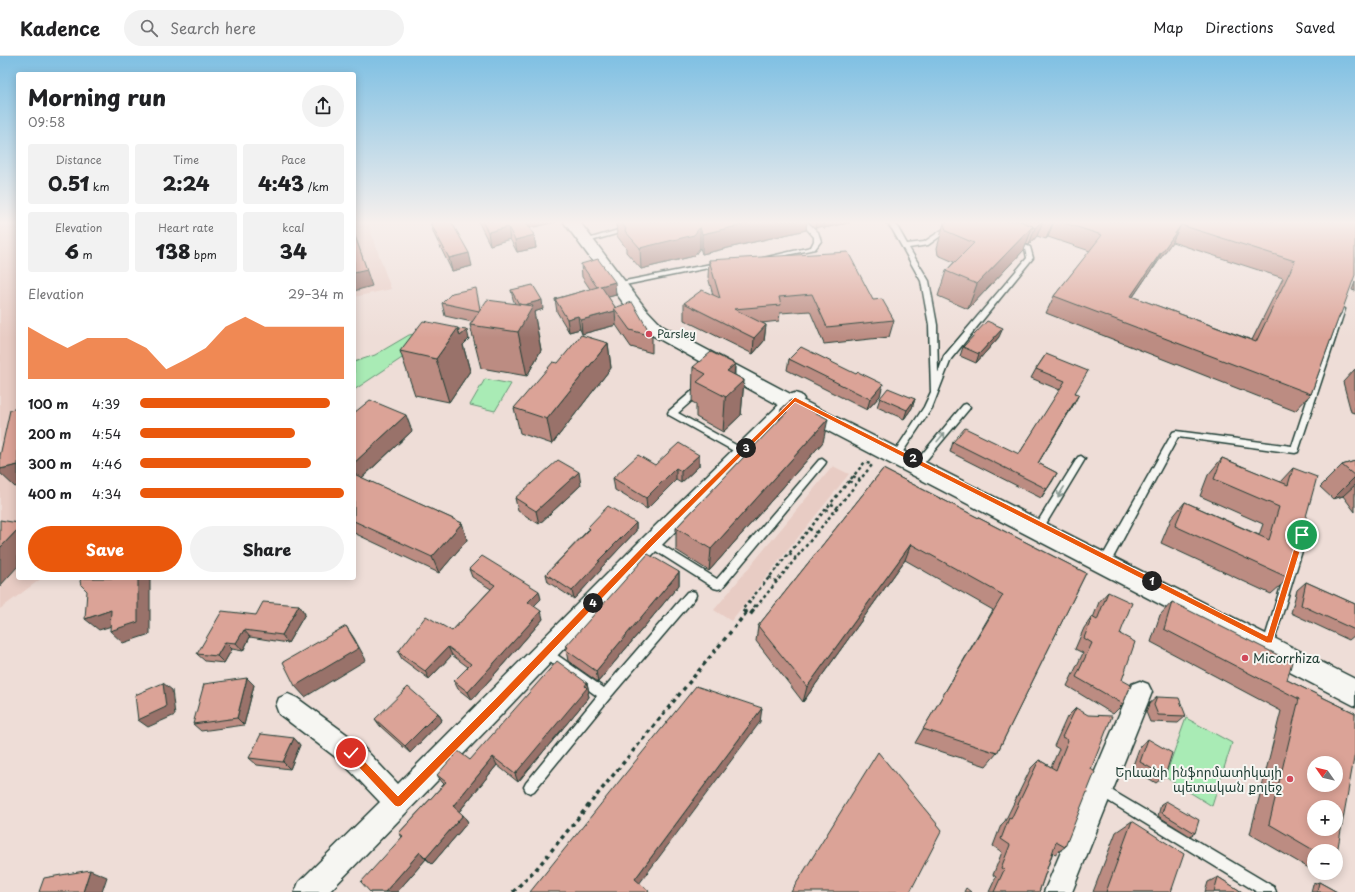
<!DOCTYPE html>
<meta charset="utf-8">
<style>
:root{--surface:#fff;--page:#f2f2f2;--text:#202124;--muted:#757577;--line:#e0e0e0;--accent:#ea580c}
body{margin:0;font-family:"Playpen Sans","Noto Sans Armenian",sans-serif;background:var(--page);color:var(--text);height:100vh;display:flex;flex-direction:column;font-size:15px;white-space:nowrap}
*{box-sizing:border-box;margin:0}
p{font-size:13px;color:var(--muted)}
.icon{flex:none;width:22px;height:22px;fill:none;stroke:currentColor;stroke-width:2;stroke-linecap:round;stroke-linejoin:round}
.map{position:relative;flex:1;overflow:hidden}
.drawer{position:absolute;left:16px;top:16px;width:340px;height:508px;display:flex;flex-direction:column;background:var(--surface);border-radius:4px;box-shadow:0 2px 10px #0003}
.drawer>*{flex:none}
.needle{width:26px;rotate:304deg}
.fabs{position:absolute;left:1307px;top:700px;display:grid;gap:8px}
.fabs a{display:grid;place-items:center;width:36px;height:36px;border-radius:50%;background:var(--surface);box-shadow:0 2px 10px #0003;font-size:20px}
.pin{position:absolute;display:grid;place-items:center;width:34px;height:34px;color:#fff;margin:-17px;border:2px solid #fff;border-radius:50%;box-shadow:0 1px 4px #0007}
.km{position:absolute;width:20px;height:20px;margin:-10px;border-radius:50%;background:#222;color:#fff;font-size:11px;line-height:20px;text-align:center}
.round{display:grid;place-items:center;flex:none;width:42px;height:42px;border-radius:21px;background:var(--page)}
.summary{display:flex;align-items:center;justify-content:space-between;height:68px;padding:0 12px}
h1{font-size:22px;font-weight:800;line-height:30px}
.figures{display:grid;grid-template-columns:repeat(3,1fr);gap:6px;height:68px;padding:4px 12px}
.figures div{display:grid;align-content:center;border-radius:4px;background:var(--page);text-align:center}
.figures b{font-size:20px;font-weight:800}
.figures small{font-size:11px;font-weight:400}
.figures p{font-size:11px}
.chart{height:112px;padding:8px 12px}
.chart p{display:flex;justify-content:space-between}
.chart svg{width:100%;height:72px;margin-top:4px;fill:var(--accent);opacity:.7}
.action{display:flex;gap:8px;margin-top:auto;padding:8px 12px}
.action a{flex:1;height:46px;border-radius:24px;background:var(--accent);color:#fff;font-size:16px;font-weight:800;line-height:46px;text-align:center}
.action a+a{background:var(--page);color:var(--text)}
ul{padding:0 12px;list-style:none;font-size:13px}
li{display:grid;grid-template-columns:64px 48px 1fr;align-items:center;height:30px}
li i{height:10px;border-radius:5px;background:var(--accent)}
header{display:flex;align-items:center;gap:24px;box-sizing:border-box;height:56px;padding:0 20px;background:var(--surface);border-bottom:1px solid var(--line)}
header strong{font-size:19px}
nav{display:flex;gap:22px;margin-inline-start:auto;font-size:14px}
.search{width:280px;height:36px;background:var(--page);display:flex;align-items:center;gap:10px;box-sizing:border-box;padding:0 14px;border-radius:22px;color:var(--muted);font-size:15px}
.map>svg:first-child{display:block}
</style>
<header>
<strong>Kadence</strong>
<div class="search"><svg class="icon" aria-label="search" viewBox="0 0 24 24"><circle cx="10" cy="10" r="6"/><path d="M15 15l6 6"/></svg>Search here</div>
<nav><a>Map</a><a>Directions</a><a>Saved</a></nav>
</header>
<div class="map">
<svg width="1355" height="836" viewBox="0 0 1355 836">
<rect width="100%" height="100%" fill="#eeddd7"/>
<filter id="ink" filterUnits="userSpaceOnUse"><feTurbulence type="fractalNoise" baseFrequency=".025" numOctaves="2"/><feDisplacementMap in="SourceGraphic" scale="8" xChannelSelector="R" yChannelSelector="G"/><feConvolveMatrix kernelMatrix="1 2 1 2 8 2 1 2 1" color-interpolation-filters="sRGB"/></filter>
<g filter="url(#ink)">
<!-- built -->
<g fill="#e8ccc4">
<polygon points="0,165 18,165 18,522 42,522 0,553"/>
<polygon points="354,165 367,165 391,233 354,241"/>
<polygon points="833,410 849,418 731,565 714,554"/>
</g>
<!-- green -->
<g fill="#a9ebb5" stroke="#649474">
<polygon points="419,277 417,292 354,334 354,306 375,299 409,279"/>
<polygon points="485,323 511,328 495,355 470,349"/>
<polygon points="1186,662 1232,687 1212,750 1165,721"/>
</g>
<g fill="none" stroke-linecap="round" stroke-linejoin="round">
<!-- lane casing -->
<g stroke="#1f3d34" stroke-width="3">
<g id="lane">
<polygon points="800,165 806,165 818,176 821,185 815,193 763,204 763,202 811,191 814,185 814,181"/>
<polygon points="885,165 891,165 898,172 907,188 924,186 948,170 953,171 928,189 909,192 929,225 937,269 938,317 944,300 1027,202 1025,193 1012,188 1012,186 1016,186 1030,191 1033,202 951,303 932,352 902,397 899,398 895,395 924,351 931,336 929,269 921,225 892,173"/>
<polygon points="628,171 630,172 630,174 591,185 588,183"/>
<polygon points="721,206 723,207 723,209 625,229 621,227 625,225"/>
<polygon points="1338,251 1341,251 1345,253 1298,396 1295,397 1178,381 1108,511 1104,512 1100,511 1099,508 1100,505 1173,376 1176,375 1292,390"/>
<polygon points="701,329 705,332 704,334 678,357 745,394 746,396 745,398 739,398 669,359 668,357 669,355 698,330"/>
<polygon points="966,348 970,351 969,353 919,413 913,413 912,411 913,409 963,349"/>
<polygon points="1081,400 1085,403 1041,476 1035,476 1033,473 1035,470 1078,401"/>
<polygon points="822,403 826,406 825,408 722,532 718,533 714,532 648,490 646,487 648,484 651,483 654,484 717,523 819,404"/>
<polygon points="1302,475 1305,476 1307,479 1274,585 1273,588 1269,590 1265,588 1264,585 1297,479 1299,476"/>
<polygon points="691,535 695,536 696,539 695,542 609,643 534,735 530,737 526,735 524,731 526,727 597,640 542,600 541,597 542,594 546,592 550,594 604,632 687,536"/>
<polygon points="1101,728 1274,831 1276,836 1257,836 1097,738 1095,734 1097,730"/>
</g>
</g>
<!-- street casing -->
<g stroke="#1f3d34" stroke-width="3">
<g id="street">
<polygon points="795,337 801,339 804,343 801,347 658,493 504,656 329,836 295,836 299,826 380,746 342,706 279,658 276,650 279,642 288,638 297,642 360,688 398,728 644,481 789,339"/>
<polygon points="1140,625 1148,628 1152,636 1072,836 1044,836 1132,628"/>
</g>
</g>
<!-- secondary casing -->
<g stroke="#1f3d34" stroke-width="3">
<polygon id="secondary" points="563,165 579,165 645,252 662,270 798,342 1355,623 1355,650 784,352 650,278 633,260"/>
</g>
<!-- path-far1 -->
<g stroke="#1f3d34" stroke-width="2.5" stroke-dasharray="3 3" stroke-linecap="butt">
<polyline points="853,420 860,424"/>
<polyline points="849,425 856,429"/>
<polyline points="831,448 838,451"/>
<polyline points="826,453 833,457"/>
<polyline points="809,473 817,477"/>
<polyline points="789,498 796,502"/>
<polyline points="769,521 777,526"/>
<polyline points="748,546 756,551"/>
<polyline points="745,556 742,554 865,406 872,409 752,556"/>
</g>
<!-- path -->
<g stroke="#1f3d34" stroke-width="3.5" stroke-dasharray="4 4" stroke-linecap="butt">
<polyline points="744,555 750,559 753,555"/>
<polyline points="513,836 538,811 746,557"/>
</g>
<!-- lane -->
<use href="#lane" fill="#f6f6f2" fill-rule="evenodd"/>
<!-- street -->
<use href="#street" fill="#f6f6f2" fill-rule="evenodd"/>
<!-- secondary -->
<use href="#secondary" fill="#f6f6f2" fill-rule="evenodd"/>
</g>
<!-- wall -->
<g fill="#bc8c82" stroke="#1f3d34" fill-rule="evenodd">
<polygon points="478,165 559,165 530,172 534,179 536,192 517,196 510,183 490,189"/>
<polygon points="616,165 807,165 806,174 702,198 700,192 694,200 641,213 626,196 626,192 617,180"/>
<polygon points="808,165 852,165 852,166 824,172 822,170 815,172"/>
<path d="M947 165H1355L1341 258 1338 263 1311 338 1295 355 1046 257 1054 240 1090 195 1048 181 1046 183 1037 180 1029 189 1026 188 1024 194 968 253 938 240 946 215 954 206 938 199 937 192 944 167ZM1172 186 1283 222 1252 284 1133 241 1152 213H1153Z"/>
<polygon points="430,166 472,210 452,215 434,178"/>
<polygon points="709,204 873,244 894,264 889,281 824,288 810,255 780,257 779,265 762,267 766,269 764,285 753,298 684,264 684,247 713,239 708,221"/>
<polygon points="581,208 616,239 608,241 615,251 652,280 652,297 631,291 616,269 582,278 580,273 569,276 557,256 555,243 590,233 582,221"/>
<polygon points="1355,226 1355,235 1352,234"/>
<polygon points="511,234 543,253 534,256 541,294 527,320 481,312 470,269 472,266 445,260 442,247 481,253 515,248 513,243"/>
<polygon points="999,281 976,307 960,300 963,291"/>
<polygon points="469,283 463,289 470,315 449,346 415,339 400,295"/>
<polygon points="608,287 611,312 552,388 520,377 514,352 558,307"/>
<polygon points="1046,298 1076,337 1074,348 1038,407 1057,417 1041,442 950,396 953,386 1019,398 1060,334 1031,322 1036,313"/>
<polygon points="789,303 880,340 867,354 787,314"/>
<polygon points="735,308 735,319 744,324 741,359 723,376 696,361 696,348 692,346 693,311"/>
<polygon points="1355,313 1355,357 1351,356 1343,326"/>
<polygon points="880,342 915,343 912,352 904,363 877,351"/>
<polygon points="791,344 823,386 709,515 676,494 676,472 779,365 781,353"/>
<polygon points="354,357 412,375 362,422 462,467 467,484 439,517 354,477"/>
<polygon points="699,399 699,410 681,427 676,424 647,453 615,434 613,422 655,409"/>
<polygon points="1222,402 1280,426 1293,412 1289,522 1271,538 1161,487 1171,463 1185,446 1259,479 1263,468 1200,440 1208,419"/>
<polygon points="1355,405 1355,456 1343,440 1333,443 1320,431 1342,409"/>
<polygon points="883,413 1086,517 997,697 986,710 915,687 993,554 905,504 803,646 756,585 758,570"/>
<polygon points="581,429 539,468 518,455 515,442"/>
<polygon points="636,467 636,475 601,512 601,514 574,543 548,526 546,518 588,474 588,471"/>
<polygon points="469,513 541,543 534,550 543,563 472,644 458,633 454,625 468,611 452,599 429,623 402,603 398,596 452,575 491,533 472,521"/>
<polygon points="679,516 679,529 598,626 568,605 566,594 566,590"/>
<polygon points="1306,526 1355,548 1355,579 1349,584 1291,557 1297,534"/>
<polygon points="1108,536 1120,578 1123,648 1113,658 1067,630 1083,597 1075,593 1084,572 1092,561 1093,562 1099,546"/>
<polygon points="1172,546 1287,624 1355,657 1336,795 1314,795 1314,815 1250,778 1281,655 1151,586 1160,559"/>
<polygon points="299,549 305,558 288,587 250,581 243,595 232,593 224,607 205,605 197,598 256,559"/>
<polygon points="247,622 254,629 244,669 201,675 193,668"/>
<polygon points="587,627 589,636 588,637 589,641 518,726 497,709 459,756 463,759 468,766 432,808 426,803 397,836 370,836 402,781 399,777 444,728 442,726 437,719 470,704"/>
<polygon points="1157,641 1186,660 1178,667 1150,666 1146,656 1149,648"/>
<polygon points="1076,652 1091,713 1065,791 1055,798 1053,796 1039,836 989,836 996,821 993,819 1002,796 993,790 1001,769 1005,765 1031,712 1039,704 1051,711 1059,693 1054,690 1067,661"/>
<polygon points="438,657 442,664 410,697 380,670 375,663"/>
<polygon points="294,682 300,689 290,713 257,709 249,702"/>
<polygon points="1148,683 1165,720 1156,727 1132,712 1140,690"/>
<polygon points="1166,745 1195,777 1190,780 1158,760 1161,748"/>
<polygon points="1132,765 1171,836 1093,836 1116,776"/>
<polygon points="1218,821 1242,836 1205,836 1208,826"/>
<polygon points="1319,826 1337,836 1311,836 1313,828"/>
</g>
<!-- shaded-wall -->
<g fill="#99726a" stroke="#1f3d34">
<polygon points="524,165 559,165 525,173"/>
<polygon points="759,165 807,165 806,174 702,198 702,178"/>
<polygon points="816,165 823,165 822,170 815,172"/>
<polygon points="825,165 852,165 852,166 824,172"/>
<polygon points="1042,165 1043,165 1037,180 1029,189 1035,172"/>
<polygon points="1054,165 1048,181 1046,183 1053,166"/>
<polygon points="1181,169 1172,186 1153,213 1162,196"/>
<polygon points="1033,170 1024,194 968,253 977,228"/>
<polygon points="508,171 510,183 490,189 488,176"/>
<polygon points="700,171 700,192 694,200 641,213 640,192"/>
<polygon points="354,177 372,230 354,235"/>
<polygon points="534,179 536,192 517,196 515,184"/>
<polygon points="1161,196 1152,213 1121,258 1131,240"/>
<polygon points="469,197 472,210 452,215 449,202"/>
<polygon points="615,226 616,239 598,244 597,231"/>
<polygon points="542,244 543,253 534,256 541,294 527,320 518,276 520,250"/>
<polygon points="615,255 616,269 582,278 581,264"/>
<polygon points="578,260 580,273 569,276 567,263"/>
<polygon points="766,269 764,285 753,298 754,282"/>
<polygon points="458,272 460,280 467,274 469,283 463,289 470,315 449,346 436,303"/>
<polygon points="1003,272 999,281 976,307 979,298"/>
<polygon points="608,287 611,312 552,388 547,363"/>
<polygon points="735,308 733,334 744,324 741,359 723,376 727,315"/>
<polygon points="883,328 880,340 867,354 870,343"/>
<polygon points="1079,338 1074,348 1032,417 1038,407"/>
<polygon points="915,343 912,352 904,363 907,354"/>
<polygon points="406,359 412,375 354,429 354,407"/>
<polygon points="828,363 823,386 709,515 711,493"/>
<polygon points="699,399 699,410 681,427 681,415"/>
<polygon points="18,409 18,430 15,431 0,417 0,413"/>
<polygon points="676,412 676,424 647,453 646,442"/>
<polygon points="579,416 581,429 539,468 536,455"/>
<polygon points="1057,417 1052,426 1041,442 1047,433"/>
<polygon points="1355,421 1355,429 1343,440 1333,443"/>
<polygon points="462,467 467,484 439,517 432,501"/>
<polygon points="636,467 636,475 601,512 601,514 574,543 572,535 598,505"/>
<polygon points="18,473 18,510 0,530 0,492"/>
<polygon points="911,488 905,504 803,646 807,631"/>
<polygon points="679,516 679,529 598,626 596,615"/>
<polygon points="138,522 150,522 150,578 123,587 110,575"/>
<polygon points="539,535 541,543 530,554 528,546"/>
<polygon points="299,549 305,558 288,587 282,579"/>
<polygon points="111,554 124,566 99,574 85,563"/>
<polygon points="541,555 543,563 472,644 468,636"/>
<polygon points="346,570 354,582 366,604 305,641 295,630"/>
<polygon points="244,574 250,581 243,595 236,587"/>
<polygon points="225,586 232,593 224,607 217,600"/>
<polygon points="448,591 452,599 429,623 425,615"/>
<polygon points="247,622 254,629 244,669 237,662"/>
<polygon points="163,627 172,634 175,659 148,671 138,664"/>
<polygon points="587,627 589,636 588,637 589,641 518,726 515,718"/>
<polygon points="762,652 760,666 636,832 635,823"/>
<polygon points="438,657 442,664 410,697 405,690"/>
<polygon points="294,682 300,689 290,713 283,706"/>
<polygon points="493,701 497,709 458,757 453,750"/>
<polygon points="463,759 468,766 432,808 426,802"/>
<polygon points="420,796 426,803 397,836 385,836"/>
<polygon points="90,814 107,821 102,836 83,836"/>
</g>
<!-- building -->
<g fill="#dba397" stroke="#1f3d34" fill-rule="evenodd">
<polygon points="434,165 451,165 469,197 449,202 430,166"/>
<polygon points="482,165 525,165 534,179 515,184 508,171 488,176"/>
<polygon points="620,165 759,165 702,178 700,171 694,179 640,192 625,175 626,173"/>
<polygon points="947,165 1020,165 1033,170 977,228 946,215 974,187 946,175 944,167"/>
<polygon points="1020,165 1042,165 1035,172 1033,171 1033,170"/>
<path d="M1058 165H1355V219L1341 258H1340L1311 338 1054 240 1102 179ZM1181 169 1295 205 1256 286 1131 240 1161 196H1162Z"/>
<polygon points="354,177 367,214 354,217"/>
<polygon points="848,196 873,244 882,243 894,264 827,271 812,238 779,241 781,249 734,253 766,269 754,282 684,247 702,234 720,242 709,204"/>
<polygon points="598,203 615,226 597,231 581,208"/>
<polygon points="533,229 542,244 524,249 519,248 511,234"/>
<polygon points="601,230 615,251 614,252 615,255 581,264 578,260 567,263 555,243"/>
<polygon points="476,232 480,253 479,255 442,247 452,237"/>
<polygon points="487,244 533,250 518,276 470,269"/>
<polygon points="632,246 652,280 630,274 614,252"/>
<polygon points="423,265 458,272 436,303 400,295"/>
<polygon points="987,265 1003,272 979,298 963,291"/>
<polygon points="458,273 467,274 460,280"/>
<polygon points="581,279 608,287 547,363 514,352 553,306 558,307"/>
<polygon points="801,291 856,318 858,316 883,328 870,343 789,303"/>
<polygon points="711,296 735,308 727,315 744,324 726,341 697,326 706,318 693,311"/>
<polygon points="1046,298 1088,315 1075,337 1079,338 1038,407 1057,417 1047,433 953,386 965,372 1019,398 1065,325 1036,313"/>
<polygon points="888,332 915,343 907,354 880,342"/>
<polygon points="370,344 406,359 354,407 354,357"/>
<polygon points="791,344 828,363 711,493 676,472 787,356 781,353"/>
<polygon points="18,352 18,409 0,413 0,400 10,354"/>
<polygon points="679,387 699,399 681,415 676,412 646,442 613,422 638,399 655,409"/>
<polygon points="1222,402 1288,429 1293,412 1317,421 1289,522 1175,470 1185,446 1269,484 1279,451 1214,423"/>
<polygon points="558,404 579,416 536,455 515,442"/>
<polygon points="1355,405 1355,420 1342,409"/>
<polygon points="883,413 1086,517 997,697 923,673 1003,539 911,488 807,631 758,570"/>
<polygon points="354,418 462,467 432,501 354,465"/>
<polygon points="608,450 636,467 598,505 600,505 572,535 546,518 590,473 588,471"/>
<polygon points="0,464 18,467 18,473 0,492"/>
<polygon points="648,498 679,516 596,615 566,594 568,591 566,590"/>
<polygon points="482,500 539,535 528,546 541,555 468,636 454,625 471,608 448,591 425,615 398,596 426,560 452,575 495,529 469,513"/>
<polygon points="82,522 138,522 138,566 110,575 111,554 85,563 87,535 81,529 80,525"/>
<polygon points="1306,526 1355,548 1355,574 1301,549"/>
<polygon points="1108,536 1132,547 1120,578 1135,586 1122,624 1131,629 1123,648 1076,621 1092,587 1084,582 1092,561 1097,564"/>
<polygon points="263,546 299,549 282,579 244,574 236,587 225,586 217,600 197,598 222,555 256,559"/>
<path d="M1172 546 1292 606 1287 624 1355 657V697L1336 802V795H1315L1269 768 1299 643 1164 573ZM1314 707H1336V729H1314ZM1314 751H1336V773H1314Z"/>
<polygon points="346,570 359,592 295,630 283,606"/>
<polygon points="557,605 587,627 585,630 587,632 515,718 493,701 453,750 463,759 426,802 420,796 385,836 370,836 361,826 403,780 399,777 446,726 437,719 458,695 470,704"/>
<polygon points="247,622 237,662 193,668 204,628"/>
<polygon points="163,627 166,651 138,664 135,639"/>
<polygon points="696,630 762,652 635,823 650,836 530,836"/>
<polygon points="408,631 438,657 405,690 375,663"/>
<polygon points="1157,641 1179,642 1186,660 1158,659 1154,649"/>
<polygon points="1076,652 1088,659 1112,660 1091,713 1095,716 1065,791 1056,786 1039,836 994,836 1004,814 1001,812 1010,789 1001,783 1009,762 1011,763 1039,704 1056,714 1068,684 1062,681"/>
<polygon points="261,678 294,682 283,706 249,702"/>
<polygon points="1148,683 1172,697 1165,720 1140,706"/>
<polygon points="878,696 942,774 910,836 791,836"/>
<polygon points="1166,745 1199,764 1195,777 1162,757"/>
<polygon points="1132,765 1184,798 1171,836 1106,836"/>
<polygon points="90,814 83,836 39,836 44,822"/>
<polygon points="1218,821 1242,836 1214,836"/>
<polygon points="1319,826 1337,836 1317,836"/>
<polygon points="966,832 971,836 964,836"/>
</g>
<!-- one-way arrows -->
<defs><path id="oneway-shaft" d="M-6 0H5M1.5-3L5.5 0L1.5 3" fill="none" stroke-width="1.6" stroke-linecap="round" stroke-linejoin="round"/></defs>
<g stroke="#8a9a93">
<use href="#oneway-shaft" transform="translate(941 381) rotate(-50)"/>
<use href="#oneway-shaft" transform="translate(1061 436) rotate(122)"/>
</g>
</g>
<!-- sky -->
<linearGradient id="sky" x2="0" y2="1"><stop stop-color="#7fc0e3"/><stop offset="0.59" stop-color="#f7f0ed"/><stop offset="1" stop-color="#f7f0ed" stop-opacity="0"/></linearGradient>
<rect width="1355" height="282" fill="url(#sky)"/>
<!-- route -->
<polygon fill="#ea580c" stroke="#fff" points="795,341 1267,580 1298,479 1302,477 1304,477 1305,479 1272,587 1267,587 795,346 653,489 499,651 401,750 398,751 395,750 348,700 347,697 348,694 351,693 354,694 398,740 493,645 648,485"/>
<!-- markers -->
<g fill="#d1495b" stroke="#f6f6f2" stroke-width="1.5">
<circle cx="649" cy="278" r="4"/>
<circle cx="1245" cy="602" r="4"/>
<circle cx="1290" cy="723" r="4"/>
</g>
<g text-anchor="middle" stroke-width="4" stroke-linejoin="round" paint-order="stroke">
<!-- poi labels -->
<g font-size="11" fill="#1f3d34" stroke="#f6f6f2" text-anchor="start">
<text x="657" y="282">Parsley</text>
</g>
<!-- near-poi labels -->
<g font-size="13" fill="#1f3d34" stroke="#f6f6f2" text-anchor="start">
<text x="1253" y="607">Micorrhiza</text>
<text x="1282" y="721" text-anchor="end">Երևանի ինֆորմատիկայի<tspan x="1282" dy="15">պետական քոլեջ</tspan></text>
</g>
</g>
</svg>
<div class="fabs">
<a><svg class="needle" viewBox="-14 -14 28 28"><path d="M0-13l5 13h-10z" fill="#e53935"/><path d="M0 13l5-13h-10z" fill="#757577"/></svg></a>
<a>+</a>
<a>−</a>
</div>
<div class="pin" style="left:1302px;top:479px;background:#1e9e55"><svg class="icon" aria-label="arrive" viewBox="0 0 24 24"><path d="M6 21V4h12l-3 4 3 4H6"/></svg></div>
<div class="pin" style="left:351px;top:697px;background:#d93025"><svg class="icon" aria-label="check" viewBox="0 0 24 24"><path d="M5 12l5 5 9-10"/></svg></div>
<b class="km" style="left:1152px;top:525px">1</b>
<b class="km" style="left:913px;top:402px">2</b>
<b class="km" style="left:746px;top:392px">3</b>
<b class="km" style="left:593px;top:547px">4</b>
<section class="drawer">
<div class="summary"><div><h1>Morning run</h1><p>09:58</p></div><a class="round"><svg class="icon" aria-label="share" viewBox="0 0 24 24"><path d="M12 15V3M7 8l5-5 5 5M5 13v7h14v-7"/></svg></a></div>
<div class="figures">
<div><p>Distance</p><b>0.51<small> km</small></b></div>
<div><p>Time</p><b>2:24</b></div>
<div><p>Pace</p><b>4:43<small> /km</small></b></div>
</div>
<div class="figures">
<div><p>Elevation</p><b>6<small> m</small></b></div>
<div><p>Heart rate</p><b>138<small> bpm</small></b></div>
<div><p>kcal</p><b>34</b></div>
</div>
<div class="chart"><p><span>Elevation</span>29–34 m</p>
<svg viewBox="0 0 160 44" preserveAspectRatio="none"><path d="M0 44V12L10 19L20 25L30 19L40 19L50 19L60 25L70 38L80 32L90 25L100 12L110 6L120 12L130 12L140 12L150 12L160 12V44z"/></svg>
</div>
<ul>
<li><b>100 m</b>4:39<i style="width:93%"></i></li>
<li><b>200 m</b>4:54<i style="width:76%"></i></li>
<li><b>300 m</b>4:46<i style="width:84%"></i></li>
<li><b>400 m</b>4:34<i style="width:100%"></i></li>
</ul>
<div class="action"><a>Save</a><a>Share</a></div>
</section>
</div>
